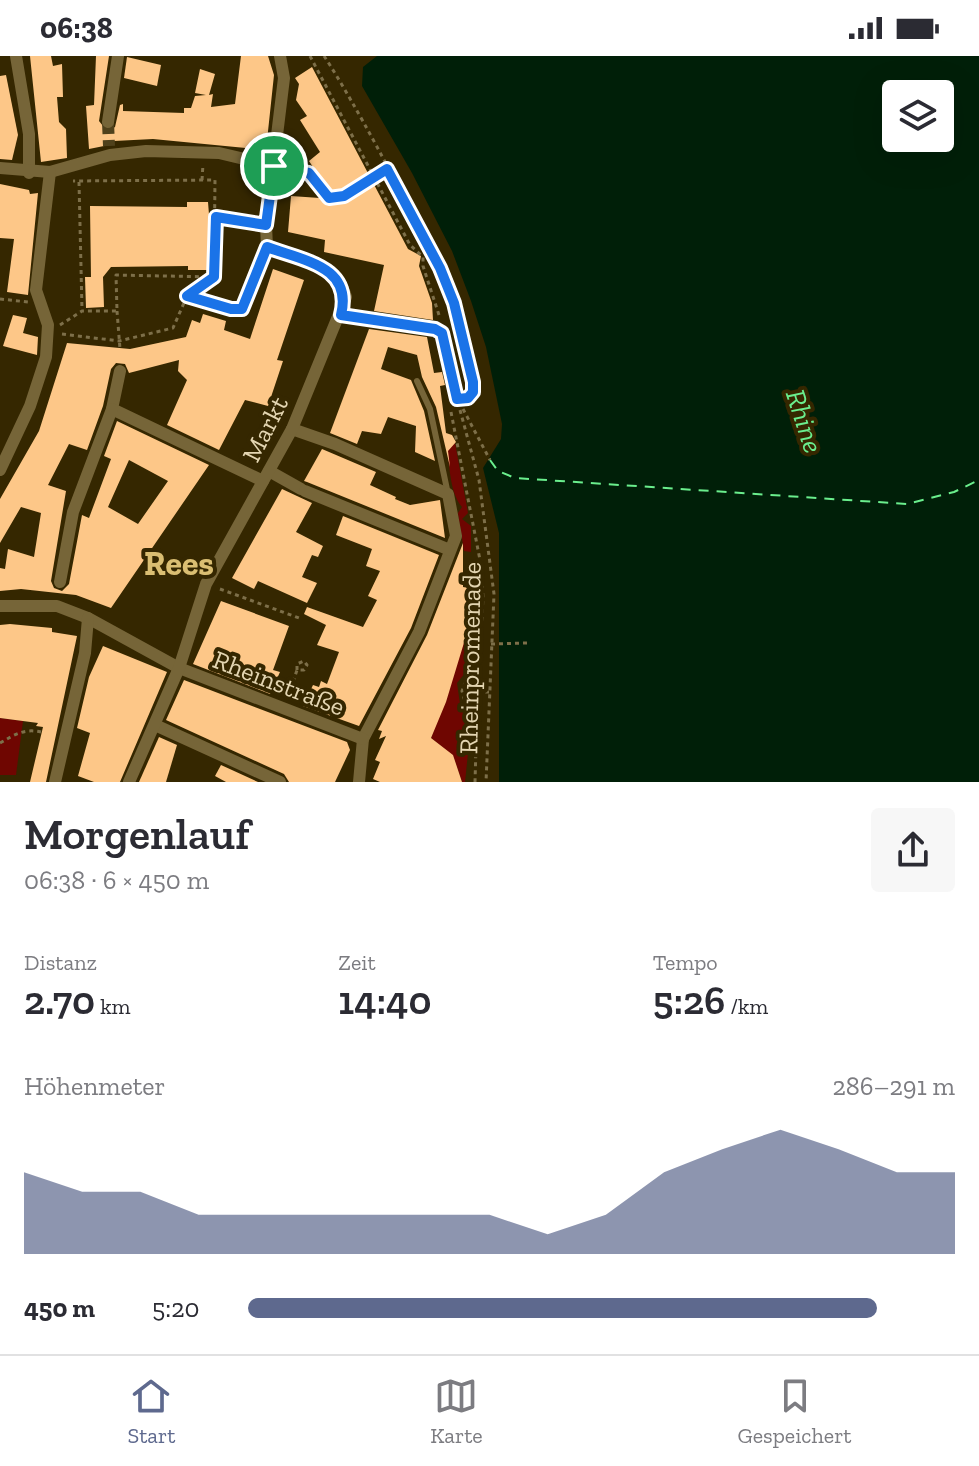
<!DOCTYPE html>
<html lang="de">
<meta charset="utf-8">
<style>
:root{--surface:#fff;--page:#f7f7f7;--text:#2b2b33;--muted:#7c7c81;--line:#e1e1e2;--accent:#5e698e}
body{margin:0;font-family:"Zilla Slab",serif;background:var(--page);color:var(--text);height:100vh;display:flex;flex-direction:column;font-size:30px;white-space:nowrap}
*{box-sizing:border-box;margin:0}
p{font-size:26px;color:var(--muted)}
.icon{flex:none;width:44px;height:44px;fill:none;stroke:currentColor;stroke-width:2;stroke-linecap:round;stroke-linejoin:round}
.map{position:relative;height:726px;overflow:hidden}
.details{display:flex;flex-direction:column;background:var(--surface);flex:1}
.details>*{flex:none}
.tools{position:absolute;left:882px;top:24px;display:grid;gap:16px}
.tools a{display:grid;place-items:center;width:72px;height:72px;border-radius:8px;background:var(--surface);box-shadow:0 8px 32px #0002;font-size:40px}
.pin{position:absolute;display:grid;place-items:center;width:68px;height:68px;color:#fff;margin:-34px;border:4px solid #fff;border-radius:50%;box-shadow:0 2px 8px #0007}
.round{display:grid;place-items:center;flex:none;width:84px;height:84px;border-radius:8px;background:var(--page)}
.headline{display:flex;align-items:center;justify-content:space-between;height:136px;padding:0 24px}
h1{font-size:44px;font-weight:600;line-height:60px}
.stats{display:grid;grid-template-columns:repeat(3,1fr);gap:12px;height:136px;padding:8px 24px}
.stats div{display:grid;align-content:center}
.stats b{font-size:40px;font-weight:600}
.stats small{font-size:22px;font-weight:400}
.stats p{font-size:22px}
.chart{height:224px;padding:16px 24px}
.chart p{display:flex;justify-content:space-between}
.chart svg{width:100%;height:144px;margin-top:8px;fill:var(--accent);opacity:.7}
ul{padding:0 24px;list-style:none;font-size:26px}
li{display:grid;grid-template-columns:128px 96px 1fr;align-items:center;height:60px}
li i{height:20px;border-radius:10px;background:var(--accent)}
.status{display:flex;justify-content:space-between;align-items:center;height:56px;padding:0 40px;background:var(--surface);direction:ltr}
.status svg{height:22px;fill:currentColor}
.tab-bar{display:flex;justify-content:space-around;align-items:center;height:112px;border-top:2px solid var(--line);background:var(--surface);font-size:22px;color:var(--muted)}
.tab-bar a{display:grid;justify-items:center;gap:4px}
.tab-bar .current{color:var(--accent)}
.map>svg:first-child{display:block}
</style>
<div class="status"><b>06:38</b><svg viewBox="0 0 49 12"><path d="M0 12V9h3v3zM5 12V6h3v6zM10 12V3h3v9zM15 12V0h3v12zM26 1h20v11H26zM47 4h2v5h-2z"/></svg></div>
<div class="map">
<svg width="979" height="726" viewBox="0 0 979 726">
<rect width="100%" height="100%" fill="#352700"/>
<!-- green -->
<g fill="#6f0601">
<path d="M455 387 468 457 462 463 471 470V496L464 495 458 457 462 451C450 437 450 412 447 393Z"/>
<polygon points="476,548 470,611 457,627 460,648 469,657 469,676 461,686 468,697 465,726 462,726 453,700 431,682"/>
<polygon points="0,662 23,665 16,719 0,719"/>
</g>
<!-- water -->
<path fill="#001f08" fill-rule="evenodd" d="M377 0H979V726H499V477L483 412 501 383 502 368 486 291 471 245 452 195 412 117 362 30 363 11ZM896 38H940V82H896Z"/>
<g fill="none" stroke-linecap="round" stroke-linejoin="round">
<!-- ferry -->
<polyline stroke="#6aee8d" stroke-width="2" stroke-dasharray="10 8" stroke-linecap="butt" points="490,404 498,415 515,422 907,448 954,436 979,424"/>
</g>
<!-- building -->
<g fill="#fdc788" fill-rule="evenodd">
<polygon points="30,0 51,0 53,10 62,8 63,41 57,41 59,66 66,73 67,102 41,106"/>
<polygon points="96,0 109,0 99,65 107,75 115,71 120,49 123,48 123,55 184,57 184,52 191,52 195,40 206,39 195,37 200,13 215,18 209,39 213,38 211,51 235,48 241,0 268,0 274,19 266,94 153,83 114,85 114,88 89,93 86,50 94,49"/>
<polygon points="127,1 161,9 157,30 124,22"/>
<polygon points="312,11 408,193 421,200 419,210 432,247 433,264 374,255 384,209 324,196 325,184 288,176 291,140 334,143 309,105 320,96 300,64 307,60 296,44 299,28 295,22"/>
<polygon points="6,19 18,79 12,104 0,103 0,20"/>
<polygon points="0,128 29,134 30,138 38,137 28,239 7,236 14,183 0,182"/>
<polygon points="187,146 208,146 212,196 208,196 208,214 188,214 188,210 111,211 103,221 104,251 86,252 85,221 91,221 90,150 187,151"/>
<path d="M273 213 304 224 277 304 283 305 268 350 245 344 219 394 167 369 187 324 178 315 179 304 129 317 125 308 116 307 111 313 103 350 87 394 69 388 48 429 66 435 51 525 54 532 62 535 69 528 82 459 89 462 111 403 104 400 117 365 209 409 111 552 76 539 21 533 0 535V512L5 513 8 493 34 501 41 457 21 451 0 487V443L39 375 67 287 130 293 186 281 192 264 200 267 203 258 226 265 224 274 250 283ZM129 404 168 425 138 468 108 451Z"/>
<polygon points="13,259 27,262 23,277 38,281 37,299 3,290"/>
<polygon points="369,273 427,281 434,317 442,316 445,329 440,330 446,377 452,379 456,386 448,395 450,411 436,351 422,321 417,299 388,291 381,313 411,324 424,355 435,405 415,396 416,370 388,361 381,378 362,375 357,388 330,377"/>
<polygon points="322,393 376,416 370,429 396,441 395,443 410,449 440,444 445,482 307,426 304,425"/>
<polygon points="282,433 312,447 296,476 323,490 318,501 312,499 302,521 317,527 307,547 258,525 254,533 232,522"/>
<polygon points="343,460 439,499 411,572 359,670 303,650 313,629 319,631 321,625 327,628 339,596 317,589 326,569 304,558 307,551 363,571 377,544 368,540 380,515 366,510 372,493 336,479"/>
<polygon points="463,487 463,531 480,534 446,646 431,682 453,699 462,726 380,726 373,723 380,706 375,704 386,680 379,683 382,675 378,674 427,579"/>
<polygon points="221,545 289,570 273,614 280,616 270,638 193,608"/>
<polygon points="10,568 52,572 52,576 77,580 46,726 30,726 43,671 36,670 38,667 0,662 0,569"/>
<polygon points="103,590 167,616 120,726 94,726 78,720 90,677 77,672 89,621"/>
<polygon points="184,624 347,686 350,694 335,726 289,726 284,718 166,664"/>
<polygon points="159,681 177,689 166,726 139,726"/>
<polygon points="221,709 258,726 226,726 215,720"/>
</g>
<g fill="none" stroke-linecap="round" stroke-linejoin="round">
<!-- street-tunnel -->
<polyline stroke="#4f411b" stroke-width="12" stroke-dasharray="12 6" stroke-linecap="butt" points="108,66 109,90"/>
<!-- path -->
<g stroke="#7d6f49" stroke-width="3" stroke-dasharray="4 4" stroke-linecap="butt">
<polyline points="310,0 410,189 423,201 423,210 440,262"/>
<path d="M324 0C354 44 497 299 470 340"/>
<polyline points="287,112 309,117 329,142 344,140 387,113"/>
<polyline points="202,124 203,108"/>
<polyline points="79,126 82,254"/>
<polyline points="216,161 254,168"/>
<polyline points="187,240 213,222"/>
<polyline points="0,243 28,246"/>
<polyline points="117,255 120,293"/>
<polyline points="60,269 82,255 117,255 116,219 214,221 215,124 73,125"/>
<polyline points="62,278 119,285 173,272 187,240 234,253"/>
<polyline points="463,353 490,404"/>
<polyline points="460,354 479,424 494,538 486,726"/>
<polyline points="451,356 480,504 483,541 479,617 466,624 462,635 466,649 477,657 475,726"/>
<polyline points="220,533 299,562"/>
<polyline points="491,588 527,587"/>
<polyline points="466,624 479,636 489,636"/>
<polyline points="288,641 297,614 304,614 307,609 304,605 297,608 297,614"/>
<polyline points="466,649 479,636"/>
<path d="M0 687C14 679 24 672 41 676"/>
</g>
<!-- lane -->
<g stroke="#766538" stroke-width="6">
<polyline points="242,253 260,201 267,191"/>
<polyline points="417,325 430,353 448,438"/>
</g>
<!-- street -->
<g stroke="#766538" stroke-width="12">
<polyline points="16,0 29,78 29,117"/>
<polyline points="108,66 118,0"/>
<polyline points="0,112 50,116 110,99 146,95 219,97 274,110"/>
<polyline points="341,259 435,273 442,277 457,343"/>
<polyline points="120,315 112,353 263,425"/>
<polyline points="292,373 335,388 448,438 456,480 419,576 363,683 359,726"/>
<polyline points="0,414 30,350 46,301 48,269 36,234 50,116"/>
<polyline points="269,415 301,433"/>
<polyline points="305,435 450,494"/>
<polyline points="60,526 73,456 112,353"/>
<polyline points="0,550 57,550 88,562 179,612 363,683"/>
<polyline points="155,669 280,726"/>
<polyline points="55,726 85,597 88,562"/>
<path d="M129 726 179 612 206 528 292 373 346 241C337 208 296 202 267 191L266 169 284 22 280 0"/>
</g>
</g>
<g fill="none" stroke-linecap="round" stroke-linejoin="round">
<!-- route casing -->
<g stroke="#fff" stroke-width="16">
<path id="route" d="M274 110 309 117 329 142 344 140 387 113 440 212 454 247 473 326V336L468 342 457 343 442 277 435 273 341 259C353 210 304 205 267 191L242 253H231L187 240 214 221 216 161 266 169Z"/>
</g>
<!-- route -->
<use href="#route" stroke="#1a73e8" stroke-width="10"/>
</g>
<g text-anchor="middle" stroke-width="8" stroke-linejoin="round" paint-order="stroke">
<!-- street labels -->
<g font-size="26" fill="#e3d5b1" stroke="#352700">
<text transform="translate(265 373) rotate(-63)" y="9">Markt</text>
<text transform="translate(470 602) rotate(-89)" y="9">Rheinpromenade</text>
<text transform="translate(279 627) rotate(21)" y="9">Rheinstraße</text>
</g>
<!-- water labels -->
<g font-size="28" font-style="italic" fill="#6aee8d" stroke="#352700">
<text transform="translate(805 365) rotate(72)" y="10">Rhine</text>
</g>
<!-- district labels -->
<g font-size="34" font-weight="bold" fill="#dabe72" stroke="#352700">
<text x="179" y="519">Rees</text>
</g>
</g>
</svg>
<div class="tools">
<a><svg class="icon" aria-label="layers" viewBox="0 0 24 24"><path d="M12 4l9 5-9 5-9-5zM3 14l9 5 9-5"/></svg></a>
</div>
<div class="pin" style="left:274px;top:110px;background:#1e9e55"><svg class="icon" aria-label="arrive" viewBox="0 0 24 24"><path d="M6 21V4h12l-3 4 3 4H6"/></svg></div>
</div>
<section class="details">
<div class="headline"><div><h1>Morgenlauf</h1><p>06:38 · 6 × 450 m</p></div><a class="round"><svg class="icon" aria-label="share" viewBox="0 0 24 24"><path d="M12 15V3M7 8l5-5 5 5M5 13v7h14v-7"/></svg></a></div>
<div class="stats">
<div><p>Distanz</p><b>2.70<small> km</small></b></div>
<div><p>Zeit</p><b>14:40</b></div>
<div><p>Tempo</p><b>5:26<small> /km</small></b></div>
</div>
<div class="chart"><p><span>Höhenmeter</span>286–291 m</p>
<svg viewBox="0 0 160 44" preserveAspectRatio="none"><path d="M0 44V19L10 25L20 25L30 32L40 32L50 32L60 32L70 32L80 32L90 38L100 32L110 19L120 12L130 6L140 12L150 19L160 19V44z"/></svg>
</div>
<ul>
<li><b>450 m</b>5:20<i style="width:89%"></i></li>
</ul>
</section>
<nav class="tab-bar">
<a class="current"><svg class="icon" aria-label="home" viewBox="0 0 24 24"><path d="M3 11l9-7 9 7M6 9v11h12V9"/></svg>Start</a>
<a><svg class="icon" aria-label="map" viewBox="0 0 24 24"><path d="M3 6l6-2 6 2 6-2v14l-6 2-6-2-6 2zM9 4v14M15 6v14"/></svg>Karte</a>
<a><svg class="icon" aria-label="saved" viewBox="0 0 24 24"><path d="M7 4h10v16l-5-4-5 4z"/></svg>Gespeichert</a>
</nav>
